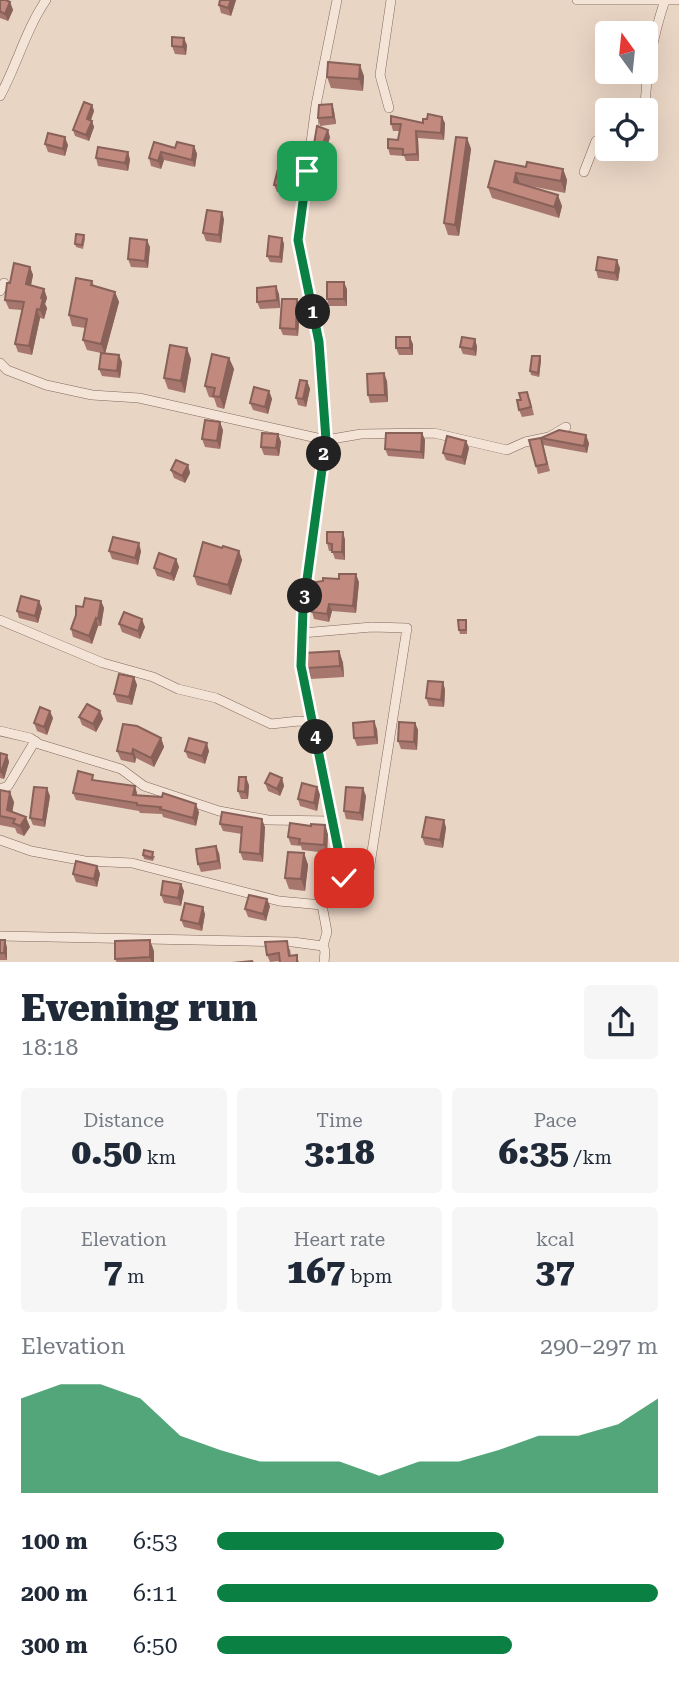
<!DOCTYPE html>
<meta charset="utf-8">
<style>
:root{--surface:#fff;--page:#f6f6f7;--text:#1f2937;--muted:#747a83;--accent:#0b8043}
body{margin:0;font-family:"Roboto Serif",serif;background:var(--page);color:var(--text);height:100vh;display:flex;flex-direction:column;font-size:26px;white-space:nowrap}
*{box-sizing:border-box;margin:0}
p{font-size:23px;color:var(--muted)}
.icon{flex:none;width:38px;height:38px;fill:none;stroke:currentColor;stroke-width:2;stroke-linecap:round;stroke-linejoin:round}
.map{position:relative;height:962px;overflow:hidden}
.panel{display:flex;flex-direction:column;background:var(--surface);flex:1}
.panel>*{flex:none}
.needle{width:46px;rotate:345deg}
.controls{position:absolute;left:595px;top:21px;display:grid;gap:14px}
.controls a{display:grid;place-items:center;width:63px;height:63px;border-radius:7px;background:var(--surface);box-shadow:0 7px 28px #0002;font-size:35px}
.pin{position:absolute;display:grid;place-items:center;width:60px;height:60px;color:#fff;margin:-30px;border-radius:14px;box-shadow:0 4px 10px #0006}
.km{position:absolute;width:35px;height:35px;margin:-18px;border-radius:50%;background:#222;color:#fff;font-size:19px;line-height:35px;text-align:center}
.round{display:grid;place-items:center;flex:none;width:74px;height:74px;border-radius:7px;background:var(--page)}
.headline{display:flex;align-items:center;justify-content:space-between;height:119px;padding:0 21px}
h1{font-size:38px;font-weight:800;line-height:52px}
.stats{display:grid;grid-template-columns:repeat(3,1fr);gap:10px;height:119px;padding:7px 21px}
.stats div{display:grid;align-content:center;border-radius:7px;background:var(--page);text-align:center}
.stats b{font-size:35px;font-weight:800}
.stats small{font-size:19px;font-weight:400}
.stats p{font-size:19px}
.chart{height:196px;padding:14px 21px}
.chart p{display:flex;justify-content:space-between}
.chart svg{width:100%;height:126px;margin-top:7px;fill:var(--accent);opacity:.7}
ul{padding:0 21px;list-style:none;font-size:23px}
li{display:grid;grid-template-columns:112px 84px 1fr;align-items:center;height:52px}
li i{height:18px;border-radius:9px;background:var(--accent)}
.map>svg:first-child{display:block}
</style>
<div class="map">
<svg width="679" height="963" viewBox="0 0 679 963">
<rect width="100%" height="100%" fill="#e9d5c4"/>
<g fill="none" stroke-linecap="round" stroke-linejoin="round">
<!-- street casing -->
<g stroke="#81675d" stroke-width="10">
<g id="street">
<polyline points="577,0 677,0"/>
<path d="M0 96C17 65 26 29 46 0"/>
<polyline points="389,108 380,75 391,0"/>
<path d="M645 110C646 72 653 36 665 0"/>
<polyline points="584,172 596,141 607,140"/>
<polyline points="0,291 4,283"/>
<polyline points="0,363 7,370 46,385 92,395 139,398 326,440 361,434 434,433 507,450 525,442 549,437 566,427"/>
<polyline points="0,620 103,663 153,677 178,689 216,698 271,724 299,721 313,722"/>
<polyline points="302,633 372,627 407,628 368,877 357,894 344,878"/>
<polyline points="0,731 30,738 39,744 121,769 144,786 219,811 268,820 332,821"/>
<polyline points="0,789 8,786 35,741"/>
<polyline points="0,840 31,851 85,861 132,863 279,901 322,905 327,932 323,946 325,951 324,963"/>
<polyline points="322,905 344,878 301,666 303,609 326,440 319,342 298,240 316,105 337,0"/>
<polyline points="0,936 293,942 323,946"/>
</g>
</g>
<!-- street -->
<use href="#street" stroke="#f4e4d7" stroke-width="9"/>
</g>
<!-- wall -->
<g fill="#a7776d">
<polygon points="0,0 10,2 13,10 8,21 0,18"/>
<polygon points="220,0 236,0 231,16 221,13 219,5"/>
<polygon points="187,45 186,55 175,54 172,46"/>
<polygon points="364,76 363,91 331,88 327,77"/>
<polygon points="332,104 334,111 336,124 320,126 318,118"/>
<polygon points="92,105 94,111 91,120 94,127 89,141 75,136 73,130"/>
<polygon points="423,123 445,123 444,140 418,138 419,161 406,161 404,156 390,155 388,148 398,140 400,131 393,131 391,124"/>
<polygon points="330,137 325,154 317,151 314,144"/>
<polygon points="467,138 471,149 459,236 448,235 444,223"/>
<polygon points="154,142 175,148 194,146 197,154 195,167 164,160 161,169 151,166 149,158"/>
<polygon points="45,144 68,145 65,156 48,152"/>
<polygon points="128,152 130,160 128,171 98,166 96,158"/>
<polygon points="526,167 563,169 567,180 565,193 525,185 562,206 559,218 492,198 488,187"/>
<polygon points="292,168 295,175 291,195 277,192 274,185"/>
<polygon points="224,219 221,243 206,241 203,233"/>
<polygon points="84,235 85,239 83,249 76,247 75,244"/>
<polygon points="282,238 284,244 282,263 270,262 267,256"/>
<polygon points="150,247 148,268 131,267 128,259"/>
<polygon points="30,267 33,275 31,286 44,289 47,298 45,304 47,308 44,319 40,318 32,355 18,352 15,344 22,310 9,309 5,300 10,283"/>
<polygon points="620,268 618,281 598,278 596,270"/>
<polygon points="92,281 94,286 115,292 119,302 105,353 122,362 120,378 102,376 99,369 101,353 87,350 83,340 85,328 72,326 69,315"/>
<polygon points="347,289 347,306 329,306 327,299"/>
<polygon points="279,294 280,308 260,309 257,302"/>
<polygon points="297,299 300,306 298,336 283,335 280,328"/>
<polygon points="475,339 477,347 476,356 463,354 460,347"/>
<polygon points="413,344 413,355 399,355 396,348"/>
<polygon points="540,356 541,360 539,377 531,375 530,371"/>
<polygon points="229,358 234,369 224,409 217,407 214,398 209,397 205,386"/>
<polygon points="191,359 185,393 168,389 164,378"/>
<polygon points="307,381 310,389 306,407 298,405 296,398"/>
<polygon points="387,381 388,402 370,403 368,395"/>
<polygon points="269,391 272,399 268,414 253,410 250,403"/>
<polygon points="530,399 534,415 522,417 519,410"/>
<polygon points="223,430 220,449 205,447 202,439"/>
<polygon points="422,433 425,440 424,459 388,456 385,449"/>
<polygon points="278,434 281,442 279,456 264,455 261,447"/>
<polygon points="541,438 589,443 587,453 543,445"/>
<polygon points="466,441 469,448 465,465 446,460 443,453"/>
<polygon points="543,445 550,471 538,474 536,466"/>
<polygon points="188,465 190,473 185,483 174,478 171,470"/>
<polygon points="343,532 345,540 345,560 335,559 332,551 329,551 327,543"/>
<polygon points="222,548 239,551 242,560 231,595 197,585 194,576"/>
<polygon points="109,551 141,551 138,565 112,559"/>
<polygon points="176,559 179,567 174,581 157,576 154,568"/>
<polygon points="359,582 356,613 332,611 329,622 314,619 312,612"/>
<polygon points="101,601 104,608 101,626 98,626 92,644 73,637 71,629 83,607"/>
<polygon points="42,608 38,623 19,618 17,611"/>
<polygon points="466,620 467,623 467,634 460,634 459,630"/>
<polygon points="119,624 145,627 140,639 122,632"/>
<polygon points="339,651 343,663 344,677 311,679 307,668"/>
<polygon points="134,677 137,685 132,705 117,702 114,694"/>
<polygon points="443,682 445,690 444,707 429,706 426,698"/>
<polygon points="100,711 103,719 96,732 82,725 79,717"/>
<polygon points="53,718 47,735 37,731 34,723"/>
<polygon points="415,723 418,730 417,750 401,749 398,741"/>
<polygon points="377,729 378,744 357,746 354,738"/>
<polygon points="161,738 164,747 154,767 136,758 135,763 121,760 117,751"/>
<polygon points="185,751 209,751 205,764 188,758"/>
<polygon points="0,753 7,755 9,762 4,779 0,778"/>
<polygon points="282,778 284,786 280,796 268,791 265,783"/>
<polygon points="95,780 137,793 137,796 199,812 196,826 163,817 162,814 140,813 139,811 76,800 73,793"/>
<polygon points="249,785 248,799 241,799 238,791"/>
<polygon points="0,790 14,802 12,812 30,827 24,836 17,833 15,828 0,825"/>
<polygon points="320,794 317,811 300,806 298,799"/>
<polygon points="50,796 45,827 33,825 30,818"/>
<polygon points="366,796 363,821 346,819 344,811"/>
<polygon points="444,820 446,828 443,848 425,845 422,837"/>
<polygon points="220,824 265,827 263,862 243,860 240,852 242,834 223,831"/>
<polygon points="328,833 327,853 302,850 301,846 291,845 288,837"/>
<polygon points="219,853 221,869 201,872 198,864"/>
<polygon points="304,853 308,865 305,891 289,889 285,878"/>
<polygon points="143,855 155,856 153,861 144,859"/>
<polygon points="97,866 100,874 97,887 76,882 73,874"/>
<polygon points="181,884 184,891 181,906 164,903 161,895"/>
<polygon points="270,906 266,921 248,917 245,909"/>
<polygon points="205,914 202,931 184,927 181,920"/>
<polygon points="0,940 5,940 7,948 7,960 0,960"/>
<polygon points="290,949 291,956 297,955 299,963 280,963 280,961 270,962 267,955"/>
<polygon points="154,951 154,963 117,963 115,959"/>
</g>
<!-- shaded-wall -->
<g fill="#886159">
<polygon points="231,0 236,0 231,16 228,8"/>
<polygon points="10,2 13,10 8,21 5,14"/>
<polygon points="184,38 187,45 186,55 183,47"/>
<polygon points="360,65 364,76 363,91 359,79"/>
<polygon points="332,104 334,111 336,124 333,117"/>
<polygon points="92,105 94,111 89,125 87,119"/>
<polygon points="442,117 445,123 444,140 441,133"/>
<polygon points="92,121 94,127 89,141 86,135"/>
<polygon points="328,130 330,137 325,154 322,146"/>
<polygon points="416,131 418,138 419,161 417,154"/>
<polygon points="65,137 68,145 65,156 63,149"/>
<polygon points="467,138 471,149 459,236 455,225"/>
<polygon points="194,146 197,154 195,167 192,160"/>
<polygon points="128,152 130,160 128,171 125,163"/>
<polygon points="161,152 164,160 161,169 158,161"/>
<polygon points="292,168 295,175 291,195 288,187"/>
<polygon points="563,169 567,180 565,193 561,181"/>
<polygon points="516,173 520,184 514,182"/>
<polygon points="558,195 562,206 559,218 554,207"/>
<polygon points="222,212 224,219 221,243 219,235"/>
<polygon points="282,238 284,244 282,263 280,257"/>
<polygon points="147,240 150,247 148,268 145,261"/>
<polygon points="617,260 620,268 618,281 615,273"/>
<polygon points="30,267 33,275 29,293 26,284"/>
<polygon points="344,282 347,289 347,306 344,299"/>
<polygon points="276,286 279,294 280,308 277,300"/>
<polygon points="44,289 47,298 45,304 47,308 44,319 40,310 41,298"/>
<polygon points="115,292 119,302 105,354 101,344"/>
<polygon points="297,299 300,306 298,336 296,329"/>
<polygon points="37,309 40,318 32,355 29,346"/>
<polygon points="410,337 413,344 413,355 410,348"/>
<polygon points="475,339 477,347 476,356 473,349"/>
<polygon points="187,348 191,359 185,393 181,381"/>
<polygon points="119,355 122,362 120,378 117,371"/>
<polygon points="540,356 541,360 539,377 538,373"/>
<polygon points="229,358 234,369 224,409 220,397"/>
<polygon points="384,373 387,381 388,402 385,395"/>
<polygon points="307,381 310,389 306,407 303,399"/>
<polygon points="269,391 272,399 268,414 265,407"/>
<polygon points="220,422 223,430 220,449 217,441"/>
<polygon points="422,433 425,440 424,459 421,452"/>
<polygon points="278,434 281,442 279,456 276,448"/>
<polygon points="586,435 589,443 587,453 584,446"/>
<polygon points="466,441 469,448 465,465 462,457"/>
<polygon points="188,465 190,473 185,483 182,476"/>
<polygon points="343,532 345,540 345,560 342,552"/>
<polygon points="139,543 141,551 138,565 135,558"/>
<polygon points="239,551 242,560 231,595 228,585"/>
<polygon points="176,559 179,567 174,581 171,574"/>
<polygon points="356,574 359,582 356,613 353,606"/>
<polygon points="39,601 42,608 38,623 35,616"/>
<polygon points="101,601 104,608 101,626 98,619"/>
<polygon points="329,604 332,611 329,622 327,614"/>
<polygon points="96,618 98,626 92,644 89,636"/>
<polygon points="142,619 145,627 140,639 138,631"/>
<polygon points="339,651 343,663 344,677 340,666"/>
<polygon points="134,677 137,685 132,705 129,697"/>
<polygon points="443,682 445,690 444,707 441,700"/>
<polygon points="50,711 53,718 47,735 44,727"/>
<polygon points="100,711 103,719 96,732 93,724"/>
<polygon points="374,721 377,729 378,744 375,737"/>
<polygon points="415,723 418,730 417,750 414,742"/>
<polygon points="161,738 164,747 154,767 151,758"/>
<polygon points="207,743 209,751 205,764 202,756"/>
<polygon points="133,749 136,758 135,763 132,754"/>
<polygon points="7,755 9,762 4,779 1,772"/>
<polygon points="246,777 249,785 248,799 245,792"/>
<polygon points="282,778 284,786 280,796 277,789"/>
<polygon points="135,786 137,793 136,803 133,795"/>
<polygon points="317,787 320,794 317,811 314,803"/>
<polygon points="47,788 50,796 45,827 43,820"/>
<polygon points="363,788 366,796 363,821 360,813"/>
<polygon points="10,792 14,802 11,820 7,810"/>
<polygon points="196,804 199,812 196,826 193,818"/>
<polygon points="26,817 30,827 24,836 20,826"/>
<polygon points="262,819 265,827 263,862 260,854"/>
<polygon points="444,820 446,828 443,848 440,840"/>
<polygon points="325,825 328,833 327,853 324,845"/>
<polygon points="216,846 219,853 221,869 218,861"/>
<polygon points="304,853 308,865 305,891 301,879"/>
<polygon points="97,866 100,874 97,887 94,879"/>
<polygon points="181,884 184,891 181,906 178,898"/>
<polygon points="267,899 270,906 266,921 263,914"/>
<polygon points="203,907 205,914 202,931 199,924"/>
<polygon points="5,940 7,948 7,960 4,953"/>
<polygon points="150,940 154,951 154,963 152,963 150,957"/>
</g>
<!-- building -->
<g fill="#c28a7f" stroke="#886159" stroke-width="2">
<polygon points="0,0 6,0 10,2 5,14 0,11"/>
<polygon points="220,0 231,0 228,8 219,5"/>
<polygon points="172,37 184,38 183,47 172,46"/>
<polygon points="328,62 360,65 359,79 327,77"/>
<polygon points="84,102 92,105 87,119 92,121 86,135 73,130"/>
<polygon points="332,104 333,117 318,118 319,105"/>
<polygon points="428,114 442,117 441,133 416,131 417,154 403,155 403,149 388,148 388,139 398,140 401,124 391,124 391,116 423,123 423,119 427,119"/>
<polygon points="317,126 328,130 322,146 314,144"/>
<polygon points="48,133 65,137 63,149 45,144"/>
<polygon points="456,137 467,138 455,225 444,223"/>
<polygon points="154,142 175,148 177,142 194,146 192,160 161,152 158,161 149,158"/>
<polygon points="98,147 128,152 125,163 96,158"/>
<polygon points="495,161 526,167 527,162 563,169 561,181 516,173 514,182 558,195 554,207 488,187"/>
<polygon points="279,165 292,168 288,187 274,185"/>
<polygon points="207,210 222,212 219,235 203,233"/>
<polygon points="76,234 84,235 82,245 75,244"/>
<polygon points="269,236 282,238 280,257 267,256"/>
<polygon points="130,238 147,240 145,261 128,259"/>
<polygon points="598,257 617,260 615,273 596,270"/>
<polygon points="14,263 30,267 26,284 44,289 41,298 43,299 40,310 37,309 29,346 15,344 24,302 5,300 7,283 10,283"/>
<polygon points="76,278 92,281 91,285 115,292 101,344 83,340 87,319 69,315"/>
<rect x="327" y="282" width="17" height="17"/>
<polygon points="276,286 277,300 257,302 257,288"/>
<polygon points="282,299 297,299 296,329 280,328"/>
<rect x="396" y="337" width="14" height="11"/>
<polygon points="462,337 475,339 473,349 460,347"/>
<polygon points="170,345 187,348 181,381 164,378"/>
<polygon points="101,353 119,355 117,371 99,369"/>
<polygon points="212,354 229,358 220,397 213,396 215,388 205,386"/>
<polygon points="532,356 540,356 538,373 530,371"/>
<polygon points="384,373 385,395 368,395 367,374"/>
<polygon points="300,380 307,381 303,399 296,398"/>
<polygon points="254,387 269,391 265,407 250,403"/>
<polygon points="527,392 531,407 519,410 517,400 521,400 519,393"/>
<polygon points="205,420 220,422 217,441 202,439"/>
<polygon points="559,430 586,435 584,446 541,438"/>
<polygon points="262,433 278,434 276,448 261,447"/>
<polygon points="386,433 422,433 421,452 385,449"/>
<polygon points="447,436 466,441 462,457 443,453"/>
<polygon points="541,438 547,464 536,466 529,440"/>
<polygon points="176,460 188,465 182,476 171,470"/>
<polygon points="327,532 343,532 342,552 332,552 332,544 327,543"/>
<polygon points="113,537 139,543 135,558 109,551"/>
<polygon points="203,542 222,548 223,546 239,551 228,585 194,576"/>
<polygon points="159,553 176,559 171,574 154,568"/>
<polygon points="339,574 356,574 353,606 329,604 327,614 312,612 318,589 316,582 323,581 323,578 339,579"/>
<polygon points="21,596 39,601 35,616 17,611"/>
<polygon points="85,598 101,601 98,619 96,618 89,636 71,629 76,615 76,606 83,607"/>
<polygon points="124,612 142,619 138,631 119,624"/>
<polygon points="458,620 466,620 466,630 459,630"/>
<polygon points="339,651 340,666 307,668 304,653"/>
<polygon points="119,674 134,677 129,697 114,694"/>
<polygon points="428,681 443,682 441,700 426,698"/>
<polygon points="87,704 100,711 93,724 79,717"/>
<polygon points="40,707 50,711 44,727 34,723"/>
<polygon points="374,721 375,737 354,738 353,723"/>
<polygon points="399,722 415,723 414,742 398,741"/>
<polygon points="123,724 137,726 161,738 151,758 133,749 132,754 117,751"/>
<polygon points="189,738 207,743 202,756 185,751"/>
<polygon points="0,753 7,755 1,772 0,771"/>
<polygon points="78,771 93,775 92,780 135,786 133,795 162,797 163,793 196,804 193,818 160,809 161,807 137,805 137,803 73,793"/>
<polygon points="270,773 282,778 277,789 265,783"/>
<polygon points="239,777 246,777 245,792 238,791"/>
<polygon points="302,783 317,787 314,803 298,799"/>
<polygon points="34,787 47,788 43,820 30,818"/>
<polygon points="346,787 363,788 360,813 344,811"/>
<polygon points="0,790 10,792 7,810 26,817 20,826 13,823 15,819 0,816"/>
<polygon points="222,812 262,819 260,854 240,852 242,827 220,824"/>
<polygon points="426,817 444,820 440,840 422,837"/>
<polygon points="290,823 311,826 311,824 325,825 324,845 299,843 300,839 288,837"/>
<polygon points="216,846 218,861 198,864 196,849"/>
<polygon points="144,850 153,852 152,858 143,855"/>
<polygon points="288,852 304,853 301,879 285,878"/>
<polygon points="76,861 97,866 94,879 73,874"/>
<polygon points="163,881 181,884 178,898 161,895"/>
<polygon points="249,895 267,899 263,914 245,909"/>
<polygon points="185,903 203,907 199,924 181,920"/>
<polygon points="0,940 5,940 4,953 0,953"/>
<polygon points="150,940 150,957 115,959 115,941"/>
<polygon points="287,941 289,956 297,955 297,963 280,963 279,953 267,955 265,942"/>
<polygon points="252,961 253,963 232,963"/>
</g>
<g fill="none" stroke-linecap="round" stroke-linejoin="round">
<!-- route casing -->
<g stroke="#fff" stroke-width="14">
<polyline id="route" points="307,171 298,240 319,342 326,440 303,609 301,666 344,878"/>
</g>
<!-- route -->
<use href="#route" stroke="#0b8043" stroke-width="9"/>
</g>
</svg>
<div class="controls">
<a><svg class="needle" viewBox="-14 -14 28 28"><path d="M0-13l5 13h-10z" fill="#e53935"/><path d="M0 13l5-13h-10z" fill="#747a83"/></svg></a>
<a><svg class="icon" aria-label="locate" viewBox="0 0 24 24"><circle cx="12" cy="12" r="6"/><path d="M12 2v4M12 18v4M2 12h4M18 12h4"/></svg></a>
</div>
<div class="pin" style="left:307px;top:171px;background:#1e9e55"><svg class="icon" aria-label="arrive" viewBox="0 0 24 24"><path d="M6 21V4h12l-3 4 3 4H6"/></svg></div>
<div class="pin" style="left:344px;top:878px;background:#d93025"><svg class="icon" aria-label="check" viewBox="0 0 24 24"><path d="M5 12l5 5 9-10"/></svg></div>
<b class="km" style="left:313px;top:312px">1</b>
<b class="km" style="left:324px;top:454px">2</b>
<b class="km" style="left:305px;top:596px">3</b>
<b class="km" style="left:316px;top:737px">4</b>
</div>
<section class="panel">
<div class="headline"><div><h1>Evening run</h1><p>18:18</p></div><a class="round"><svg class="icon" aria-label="share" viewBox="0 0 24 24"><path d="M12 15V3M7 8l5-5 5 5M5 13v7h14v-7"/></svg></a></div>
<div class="stats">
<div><p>Distance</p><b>0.50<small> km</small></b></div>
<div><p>Time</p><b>3:18</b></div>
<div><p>Pace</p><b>6:35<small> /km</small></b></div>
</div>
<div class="stats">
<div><p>Elevation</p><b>7<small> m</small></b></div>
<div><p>Heart rate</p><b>167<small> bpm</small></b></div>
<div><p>kcal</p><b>37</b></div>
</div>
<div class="chart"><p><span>Elevation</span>290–297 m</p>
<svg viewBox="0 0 160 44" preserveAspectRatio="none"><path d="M0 44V11L10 6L20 6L30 11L40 24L50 29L60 33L70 33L80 33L90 38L100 33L110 33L120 29L130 24L140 24L150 20L160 11V44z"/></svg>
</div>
<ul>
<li><b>100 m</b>6:53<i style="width:65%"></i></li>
<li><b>200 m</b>6:11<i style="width:100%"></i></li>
<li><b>300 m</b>6:50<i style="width:67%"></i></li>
</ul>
</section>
